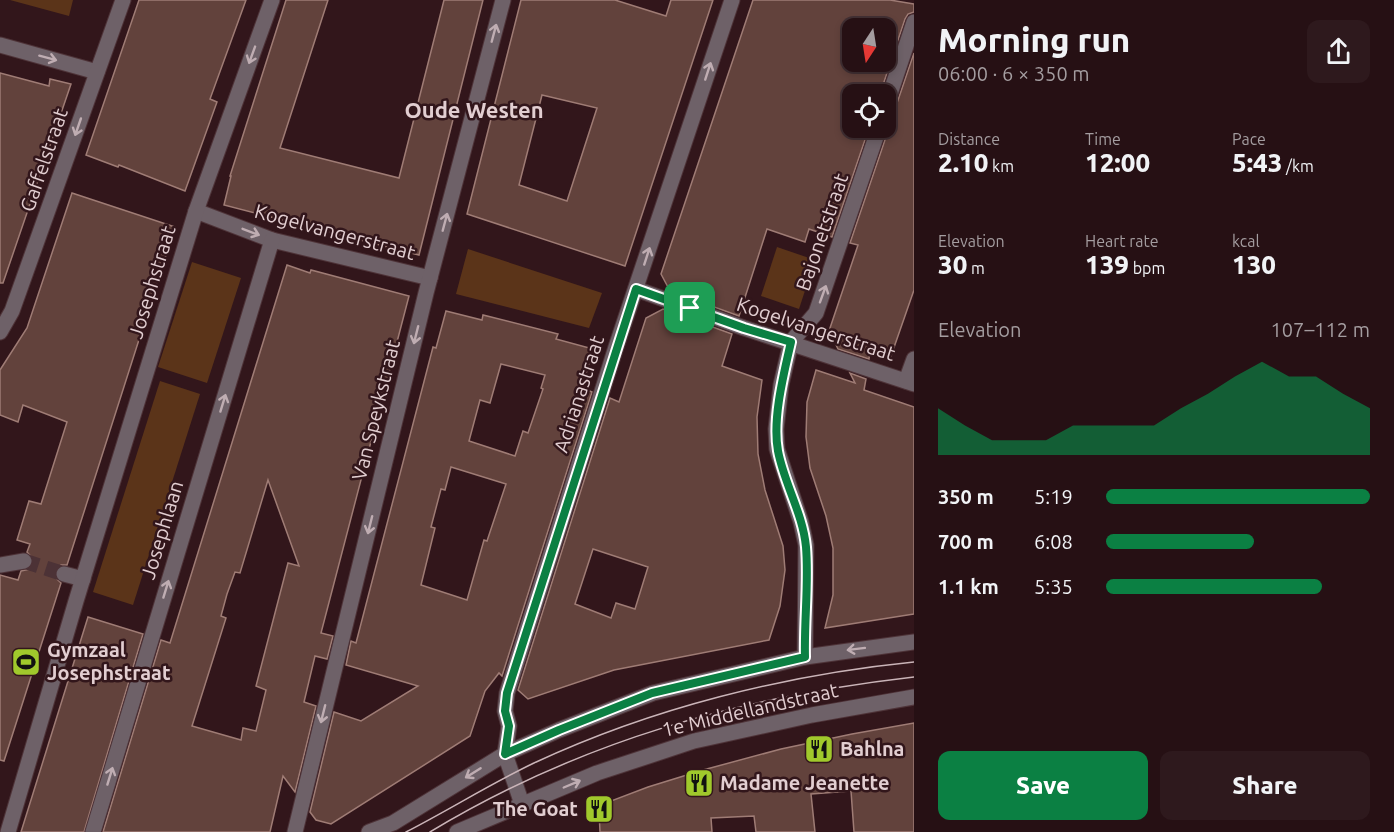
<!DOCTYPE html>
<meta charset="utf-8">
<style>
:root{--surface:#261014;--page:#2e191d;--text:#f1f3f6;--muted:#a49da0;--line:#423034;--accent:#0b8043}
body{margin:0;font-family:Ubuntu,sans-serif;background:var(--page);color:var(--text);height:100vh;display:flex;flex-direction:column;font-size:22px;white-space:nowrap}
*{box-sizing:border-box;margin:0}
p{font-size:20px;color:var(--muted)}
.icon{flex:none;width:33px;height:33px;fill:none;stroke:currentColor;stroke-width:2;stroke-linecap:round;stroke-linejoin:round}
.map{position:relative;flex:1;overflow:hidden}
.drawer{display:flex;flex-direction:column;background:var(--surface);width:480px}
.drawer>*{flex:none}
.needle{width:39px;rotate:192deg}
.tools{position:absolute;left:842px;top:18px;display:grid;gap:12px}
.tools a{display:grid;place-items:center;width:54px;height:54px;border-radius:12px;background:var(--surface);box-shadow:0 3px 9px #0003,0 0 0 2px var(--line);font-size:30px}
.pin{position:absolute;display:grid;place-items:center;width:51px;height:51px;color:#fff;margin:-26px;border-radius:12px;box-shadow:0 3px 9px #0006}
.round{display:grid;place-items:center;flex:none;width:63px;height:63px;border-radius:12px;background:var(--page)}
.headline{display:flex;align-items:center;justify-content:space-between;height:102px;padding:0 24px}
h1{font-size:33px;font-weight:800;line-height:45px}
.stats{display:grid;grid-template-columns:repeat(3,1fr);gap:9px;height:102px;padding:6px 24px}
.stats div{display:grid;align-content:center}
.stats b{font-size:26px;font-weight:800}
.stats small{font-size:16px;font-weight:400}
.stats p{font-size:16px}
.chart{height:168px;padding:12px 24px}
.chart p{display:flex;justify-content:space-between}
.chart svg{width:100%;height:108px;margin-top:6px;fill:var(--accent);opacity:.7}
.primary-button{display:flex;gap:12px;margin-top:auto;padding:12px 24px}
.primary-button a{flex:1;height:69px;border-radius:12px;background:var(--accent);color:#fff;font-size:24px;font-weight:800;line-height:69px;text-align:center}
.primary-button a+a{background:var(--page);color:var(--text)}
ul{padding:0 24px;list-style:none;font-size:20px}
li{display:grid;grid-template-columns:96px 72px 1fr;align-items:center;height:45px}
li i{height:15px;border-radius:8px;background:var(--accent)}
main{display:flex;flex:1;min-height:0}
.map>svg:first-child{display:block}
</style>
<main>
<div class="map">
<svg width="914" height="832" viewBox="0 0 914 832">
<rect width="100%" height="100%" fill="#32161b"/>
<!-- green -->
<g fill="#5b3419">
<polygon points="10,0 73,0 69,16"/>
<polygon points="777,247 815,260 799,309 761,296"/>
<polygon points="468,249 602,293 589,328 456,294"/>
<polygon points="192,262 241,278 207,383 158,367"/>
<polygon points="160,381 200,394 133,605 93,592"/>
</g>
<!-- building -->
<g fill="#62423c" stroke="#9f7c75" stroke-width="1.5" fill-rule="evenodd">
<polygon points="139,0 246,0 210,99 217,102 185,191 119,165 118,167 86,155"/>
<polygon points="286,0 328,0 280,148 399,178 444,0 483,0 419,255 224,205 231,176 230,176"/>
<path d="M521 0H615L666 16 671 0H713L625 266 467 214ZM542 95 597 108 567 201 519 185Z"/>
<path d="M753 0H890L914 4V12L908 14 905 19 880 94H852V128H869L832 237 809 229 805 242 767 229 739 316 670 291 661 274ZM852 28H885V62H852Z"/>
<polygon points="914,53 914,290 891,356 870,350 869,359 838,349 829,331 858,245 850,243 888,131 888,126 885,119 891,117 894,112"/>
<polygon points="0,73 49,86 50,79 71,84 3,283 0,283"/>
<polygon points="72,193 175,227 67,565 61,565 55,571 55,577 61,583 4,761 0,760 0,575 18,580 21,571 30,569 33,565 33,559 27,552 30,544 17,540 29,501 41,504 67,422 23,405 18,422 0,415 0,370 27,328"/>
<path d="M287 265 310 273 311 270 409 296 321 633 333 636 327 659 315 656 304 702 316 706 295 792 283 776 270 832H103L161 640 170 643ZM268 480 299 566 288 563 256 686 266 690 256 731 243 728 241 740 192 726 226 618 221 616 227 594 235 572 240 573Z"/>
<path d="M663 309 732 334 722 366 762 380 757 417 758 454 765 490 783 546 785 570 780 606 769 640 614 670 528 699 518 690 610 398 619 402 646 318ZM593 549 648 567 635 609 616 603 611 618 575 604Z"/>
<path d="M446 311 482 320 483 315 558 334 556 339 593 349 582 388 592 392 502 676 499 673 485 691 470 736 331 824 316 820 310 812 334 712 361 721 418 686 346 665 351 641 356 643 433 347 436 348ZM501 364 545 375 541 388 543 389 528 433 523 431 515 456 469 441 480 400 490 403ZM451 467 506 484 487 541 484 540 467 600 421 585 435 528 431 527 441 489 445 490Z"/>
<polygon points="816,370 855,383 850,373 866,379 864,390 914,407 914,614 825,628 833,595 833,548 826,516 810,468 806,437 807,402"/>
<polygon points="88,617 143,634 84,832 21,832"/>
<polygon points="914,723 914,832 854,832 851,791 811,794 815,832 756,832 754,816 711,818 712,832 600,832 599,810 603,804 648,787 703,770 781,749 852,734"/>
</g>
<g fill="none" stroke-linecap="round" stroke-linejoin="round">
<!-- minor-tunnel -->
<polyline stroke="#4c3236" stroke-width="15" stroke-dasharray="15 8" stroke-linecap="butt" points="24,561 64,574"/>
<!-- minor casing -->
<g stroke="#4e3338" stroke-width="17">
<g id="minor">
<polyline points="0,45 97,72"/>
<polyline points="885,109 914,22"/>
<polyline points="196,211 272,240 430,278"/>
<polyline points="636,289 744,328 914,384"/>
<polyline points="0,332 12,311 123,0"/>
<polyline points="906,381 914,359"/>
<polyline points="0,565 24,561"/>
<polyline points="64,574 83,579"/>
<polyline points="805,657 806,545 801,522 777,449 776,429 781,385 791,342 816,313 879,128"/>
<polyline points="522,804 505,754 509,726 505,711 507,693 616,347 732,0"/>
<polyline points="8,832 76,601 196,211 272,0"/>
<polyline points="93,832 272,240"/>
<polyline points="295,832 426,293 503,0"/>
<polyline points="369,832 393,823 505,754 559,730 653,693 805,657 914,642"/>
<polyline points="457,832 597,773 694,741 812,715 914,697"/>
</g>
</g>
<!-- minor -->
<use href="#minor" stroke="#6e6168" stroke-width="15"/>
<!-- tram -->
<g stroke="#cab4b8" stroke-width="1.5">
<path d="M406 832C449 810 490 784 534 763 652 708 784 675 914 662"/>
<path d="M430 832C581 741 739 697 914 677"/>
</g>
</g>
<!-- one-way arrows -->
<defs><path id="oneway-shaft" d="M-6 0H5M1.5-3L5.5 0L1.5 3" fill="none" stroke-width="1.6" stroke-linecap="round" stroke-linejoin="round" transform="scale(1.5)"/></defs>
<g stroke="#bfadb2">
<use href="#oneway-shaft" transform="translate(494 33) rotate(-75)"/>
<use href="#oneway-shaft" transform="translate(252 55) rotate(110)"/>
<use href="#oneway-shaft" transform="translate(48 58) rotate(15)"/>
<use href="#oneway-shaft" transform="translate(708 71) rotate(-72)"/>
<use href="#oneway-shaft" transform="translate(78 127) rotate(109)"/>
<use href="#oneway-shaft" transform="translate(445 222) rotate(-75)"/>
<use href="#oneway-shaft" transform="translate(251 232) rotate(21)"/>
<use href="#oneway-shaft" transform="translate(647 256) rotate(-72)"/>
<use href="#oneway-shaft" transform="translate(823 294) rotate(-70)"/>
<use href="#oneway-shaft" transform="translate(416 335) rotate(104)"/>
<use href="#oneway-shaft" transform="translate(223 403) rotate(-73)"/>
<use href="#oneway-shaft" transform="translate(370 525) rotate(104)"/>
<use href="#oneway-shaft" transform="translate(166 589) rotate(-73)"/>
<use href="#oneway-shaft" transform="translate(856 649) rotate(173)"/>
<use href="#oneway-shaft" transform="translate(323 714) rotate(104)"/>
<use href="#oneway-shaft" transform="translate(473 773) rotate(148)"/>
<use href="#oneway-shaft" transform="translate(110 776) rotate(-73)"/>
<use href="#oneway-shaft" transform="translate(572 784) rotate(-23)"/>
</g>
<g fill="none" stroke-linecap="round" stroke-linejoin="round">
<!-- route casing -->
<g stroke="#fff" stroke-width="12">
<path id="route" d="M636 289 744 328 791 342C784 373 772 419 778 451 784 483 803 514 806 547 809 583 804 620 805 657L652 693 559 730 505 754 509 726 505 711 507 693Z"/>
</g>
<!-- route -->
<use href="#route" stroke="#0b8043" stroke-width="8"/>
</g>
<!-- icons -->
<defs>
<g id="stadium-square" transform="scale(1.5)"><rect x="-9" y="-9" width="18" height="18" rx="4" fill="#a0c92c" stroke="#32161b"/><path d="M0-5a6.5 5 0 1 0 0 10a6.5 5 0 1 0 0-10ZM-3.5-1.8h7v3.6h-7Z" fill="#111"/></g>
<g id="restaurant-square" transform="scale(1.5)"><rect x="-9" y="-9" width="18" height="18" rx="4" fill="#a0c92c" stroke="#32161b"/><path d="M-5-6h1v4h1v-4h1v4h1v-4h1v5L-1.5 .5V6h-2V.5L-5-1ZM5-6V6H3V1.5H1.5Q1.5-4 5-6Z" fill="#111"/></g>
</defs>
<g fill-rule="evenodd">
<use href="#stadium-square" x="26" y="662"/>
<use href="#restaurant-square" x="819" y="749"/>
<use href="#restaurant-square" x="699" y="783"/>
<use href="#restaurant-square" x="599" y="809"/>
</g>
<g text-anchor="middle" stroke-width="5" stroke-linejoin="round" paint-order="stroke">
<!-- street labels -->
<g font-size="20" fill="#e2ced1" stroke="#32161b">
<text transform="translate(44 160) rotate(-71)" y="7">Gaffelstraat</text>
<text transform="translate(335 232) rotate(15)" y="7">Kogelvangerstraat</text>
<text transform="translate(822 232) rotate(-71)" y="7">Bajonetstraat</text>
<text transform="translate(152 282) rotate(-73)" y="7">Josephstraat</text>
<text transform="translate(816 329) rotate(18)" y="7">Kogelvangerstraat</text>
<text transform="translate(579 394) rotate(-72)" y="7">Adrianastraat</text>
<text transform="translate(376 410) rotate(-76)" y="7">Van Speykstraat</text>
<text transform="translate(162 530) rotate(-73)" y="7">Josephlaan</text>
<text transform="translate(750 710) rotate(-13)" y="7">1e Middellandstraat</text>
</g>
<!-- poi labels -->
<g font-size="20" font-weight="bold" fill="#e2ced1" stroke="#32161b" text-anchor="start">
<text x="47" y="657">Gymzaal<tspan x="47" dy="23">Josephstraat</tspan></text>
<text x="840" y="756">Bahlna</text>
<text x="720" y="790">Madame Jeanette</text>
<text x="578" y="816" text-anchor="end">The Goat</text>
</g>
<!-- quarter labels -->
<g font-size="22" font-weight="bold" fill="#e2ced1" stroke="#32161b">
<text x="474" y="118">Oude Westen</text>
</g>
</g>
</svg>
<div class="tools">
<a><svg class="needle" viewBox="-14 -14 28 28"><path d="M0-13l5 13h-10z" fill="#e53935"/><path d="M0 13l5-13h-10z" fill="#a49da0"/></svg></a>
<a><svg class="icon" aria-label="locate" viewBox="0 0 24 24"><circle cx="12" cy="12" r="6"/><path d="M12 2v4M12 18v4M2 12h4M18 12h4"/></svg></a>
</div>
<div class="pin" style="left:690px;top:308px;background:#1e9e55"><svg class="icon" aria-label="arrive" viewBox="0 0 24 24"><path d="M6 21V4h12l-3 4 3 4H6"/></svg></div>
</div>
<section class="drawer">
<div class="headline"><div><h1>Morning run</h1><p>06:00 · 6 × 350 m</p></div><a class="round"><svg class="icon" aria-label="share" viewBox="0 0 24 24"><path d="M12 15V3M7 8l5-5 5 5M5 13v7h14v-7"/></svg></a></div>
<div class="stats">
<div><p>Distance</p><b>2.10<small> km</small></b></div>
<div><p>Time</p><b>12:00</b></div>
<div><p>Pace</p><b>5:43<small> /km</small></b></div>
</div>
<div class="stats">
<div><p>Elevation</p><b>30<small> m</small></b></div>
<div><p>Heart rate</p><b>139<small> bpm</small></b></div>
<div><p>kcal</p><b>130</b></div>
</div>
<div class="chart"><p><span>Elevation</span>107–112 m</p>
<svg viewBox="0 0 160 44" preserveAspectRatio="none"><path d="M0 44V25L10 32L20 38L30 38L40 38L50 32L60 32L70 32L80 32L90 25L100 19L110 12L120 6L130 12L140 12L150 19L160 25V44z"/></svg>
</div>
<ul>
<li><b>350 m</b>5:19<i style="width:100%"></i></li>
<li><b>700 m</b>6:08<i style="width:56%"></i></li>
<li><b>1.1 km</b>5:35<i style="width:82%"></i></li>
</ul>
<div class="primary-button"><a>Save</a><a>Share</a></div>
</section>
</main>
